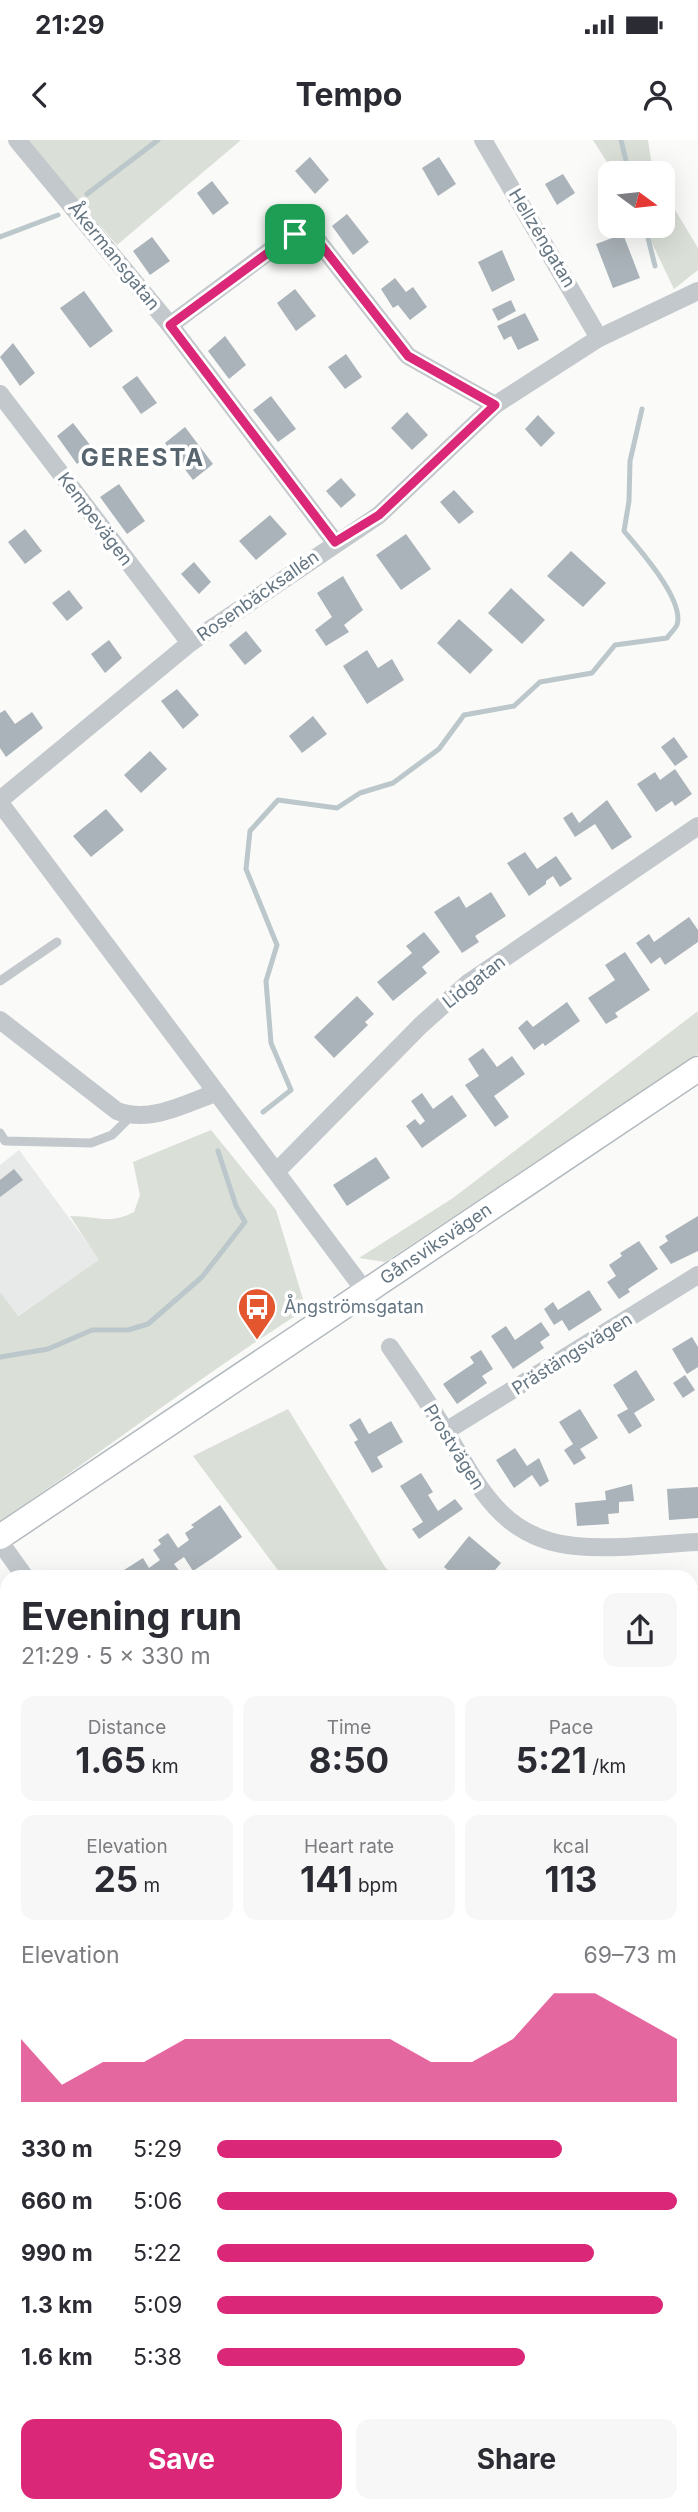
<!DOCTYPE html>
<meta charset="utf-8">
<style>
:root{--surface:#fff;--page:#f7f7f7;--text:#2b2b33;--muted:#7c7c81;--accent:#db2777}
body{margin:0;font-family:Inter,sans-serif;background:var(--page);color:var(--text);height:100vh;display:flex;flex-direction:column;font-size:26px;white-space:nowrap}
*{box-sizing:border-box;margin:0}
p{font-size:23px;color:var(--muted)}
.icon{flex:none;width:38px;height:38px;fill:none;stroke:currentColor;stroke-width:2;stroke-linecap:round;stroke-linejoin:round}
.map{position:relative;flex:1;overflow:hidden}
.side{position:absolute;left:0px;top:1430px;width:698px;height:943px;display:flex;flex-direction:column;background:var(--surface);border-radius:21px 21px 0 0;box-shadow:0 7px 28px #0002}
.side>*{flex:none}
.needle{width:46px;rotate:105deg}
.controls{position:absolute;left:598px;top:21px;display:grid;gap:14px}
.controls a{display:grid;place-items:center;width:77px;height:77px;border-radius:14px;background:var(--surface);box-shadow:0 7px 28px #0002;font-size:35px}
.pin{position:absolute;display:grid;place-items:center;width:60px;height:60px;color:#fff;margin:-30px;border-radius:14px;box-shadow:0 4px 10px #0006}
.round{display:grid;place-items:center;flex:none;width:74px;height:74px;border-radius:14px;background:var(--page)}
.summary{display:flex;align-items:center;justify-content:space-between;height:119px;padding:0 21px}
h1{font-size:38px;font-weight:700;line-height:52px}
.stats{display:grid;grid-template-columns:repeat(3,1fr);gap:10px;height:119px;padding:7px 21px}
.stats div{display:grid;align-content:center;border-radius:14px;background:var(--page);text-align:center}
.stats b{font-size:35px;font-weight:700}
.stats small{font-size:19px;font-weight:400}
.stats p{font-size:19px}
.chart{height:196px;padding:14px 21px}
.chart p{display:flex;justify-content:space-between}
.chart svg{width:100%;height:126px;margin-top:7px;fill:var(--accent);opacity:.7}
.button{display:flex;gap:14px;margin-top:auto;padding:14px 21px}
.button a{flex:1;height:80px;border-radius:14px;background:var(--accent);color:#fff;font-size:28px;font-weight:700;line-height:80px;text-align:center}
.button a+a{background:var(--page);color:var(--text)}
ul{padding:0 21px;list-style:none;font-size:23px}
li{display:grid;grid-template-columns:112px 84px 1fr;align-items:center;height:52px}
li i{height:18px;border-radius:9px;background:var(--accent)}
.status{display:flex;justify-content:space-between;align-items:center;height:49px;padding:0 35px;background:var(--surface);direction:ltr}
.status svg{height:19px;fill:currentColor}
header{display:flex;justify-content:space-between;align-items:center;height:91px;padding:0 21px;background:var(--surface);font-size:32px;font-weight:700}
.map>svg:first-child{display:block}
</style>
<div class="status"><b>21:29</b><svg viewBox="0 0 49 12"><path d="M0 12V9h3v3zM5 12V6h3v6zM10 12V3h3v9zM15 12V0h3v12zM26 1h20v11H26zM47 4h2v5h-2z"/></svg></div>
<header><svg class="icon" aria-label="back" viewBox="0 0 24 24"><path d="M15 5l-7 7 7 7"/></svg>Tempo<svg class="icon" aria-label="person" viewBox="0 0 24 24"><circle cx="12" cy="8" r="4"/><path d="M4 21q1-7 8-7t8 7"/></svg></header>
<div class="map">
<svg width="698" height="2372" viewBox="0 0 698 2372">
<rect width="100%" height="100%" fill="#fafaf8"/>
<!-- built -->
<polygon fill="#e8e9e9" points="19,1010 100,1120 17,1176 0,1152 0,1025"/>
<!-- green -->
<g fill="#dadfd7">
<polygon points="25,0 241,0 117,105"/>
<polygon points="593,0 648,0 653,33 614,33"/>
<polygon points="663,50 698,108 698,130 674,149 644,86 663,86"/>
<polygon points="698,871 698,914 385,1122 359,1118 453,1058"/>
<path d="M211 990 276 1070 306 1169C201 1236 103 1312 0 1381V1152L18 1176 99 1120 70 1076C97 1076 110 1085 134 1072L140 1055 133 1022Z"/>
<polygon points="288,1269 385,1427 395,1437 283,1437 193,1316"/>
<polygon points="698,1530 698,2372 43,2372 48,2366 691,2366 691,1531"/>
<polygon points="7,2130 7,2207 0,2210 0,2135"/>
</g>
<g fill="none" stroke-linecap="round" stroke-linejoin="round">
<!-- stream -->
<g stroke="#bbc7cb" stroke-width="5">
<polyline points="621,0 629,33"/>
<polyline points="87,54 158,0"/>
<polyline points="645,86 655,126"/>
<polyline points="0,97 58,75"/>
<path d="M263 972 291 950 271 903 266 841 277 805 246 729 250 691 278 660 337 668 360 653 393 643 439 609 464 575 514 566 540 542 592 533 615 505 667 498C669 495 675 489 677 485 685 460 639 409 624 391L629 361 630 321 642 269"/>
<polyline points="0,1217 48,1209 92,1190 128,1190 148,1184 202,1137 245,1082 236,1066 218,1011"/>
</g>
</g>
<!-- building -->
<g fill="#aab3b9">
<polygon points="310,17 329,40 315,54 295,31"/>
<polygon points="439,17 456,44 438,56 422,28"/>
<polygon points="563,34 575,53 557,65 545,44"/>
<polygon points="212,41 229,63 213,75 197,53"/>
<polygon points="347,74 369,102 353,115 332,86"/>
<polygon points="623,94 640,138 613,148 596,104"/>
<polygon points="152,97 170,121 150,135 133,111"/>
<polygon points="502,110 515,140 492,152 478,122"/>
<polygon points="395,138 406,152 413,147 427,167 410,180 398,165 393,168 381,149"/>
<polygon points="295,149 316,176 296,191 277,163"/>
<polygon points="84,151 113,191 90,208 60,168"/>
<polygon points="511,160 516,171 498,181 492,169"/>
<polygon points="525,173 539,200 518,210 511,196 504,200 497,186"/>
<polygon points="225,196 246,225 229,239 208,211"/>
<polygon points="13,203 35,233 20,246 0,217"/>
<polygon points="346,214 362,237 345,249 328,227"/>
<polygon points="137,236 157,263 141,274 122,247"/>
<polygon points="271,256 296,289 278,302 253,270"/>
<polygon points="407,272 428,295 412,310 391,288"/>
<polygon points="538,275 555,293 541,307 525,289"/>
<polygon points="73,283 94,310 77,324 57,296"/>
<polygon points="185,287 213,324 193,340 165,303"/>
<polygon points="341,338 356,355 341,368 326,351"/>
<polygon points="119,344 145,381 127,394 100,357"/>
<polygon points="454,350 474,372 459,384 440,362"/>
<polygon points="270,375 287,394 256,420 239,401"/>
<polygon points="25,389 42,411 25,424 8,402"/>
<polygon points="406,394 431,429 401,450 376,415"/>
<polygon points="571,411 606,443 583,467 547,436"/>
<polygon points="194,422 211,442 199,454 181,434"/>
<polygon points="343,436 363,470 344,485 349,492 326,506 315,490 332,477 317,453"/>
<polygon points="511,448 545,480 522,504 488,473"/>
<polygon points="69,450 83,468 67,481 52,463"/>
<polygon points="459,479 493,510 470,534 437,503"/>
<polygon points="246,491 262,511 245,525 229,505"/>
<polygon points="109,500 122,518 105,533 91,514"/>
<polygon points="367,510 378,528 392,519 404,540 367,564 343,526"/>
<polygon points="177,549 199,575 183,589 161,561"/>
<polygon points="5,570 15,584 32,572 43,588 6,617 0,608 0,573"/>
<polygon points="313,576 327,594 302,613 289,596"/>
<polygon points="674,597 688,617 675,626 661,607"/>
<polygon points="150,611 167,629 141,653 124,635"/>
<polygon points="675,629 692,654 675,666 672,661 656,672 637,644 655,632 660,640"/>
<polygon points="607,660 632,697 612,710 595,684 575,697 563,678 572,672 579,683"/>
<polygon points="106,669 124,690 91,717 73,696"/>
<polygon points="525,712 537,729 556,716 572,739 560,747 553,736 546,741 546,744 529,756 507,723"/>
<polygon points="491,752 506,776 475,796 479,802 462,813 434,772 459,756 466,768"/>
<polygon points="689,777 698,790 698,802 665,825 660,817 651,824 636,803 649,794 654,802"/>
<polygon points="424,792 440,812 422,827 427,833 393,861 377,842 412,813 406,806"/>
<polygon points="625,812 650,850 615,873 618,877 606,884 588,858 615,840 605,825"/>
<polygon points="357,856 374,874 365,882 368,885 334,918 314,897"/>
<polygon points="567,862 580,881 545,906 543,903 534,910 518,888 527,880 533,887"/>
<polygon points="483,908 497,927 512,916 525,934 494,956 509,977 495,987 465,945 479,936 468,919"/>
<polygon points="422,953 433,969 452,955 467,976 422,1008 406,986 415,979 420,985 425,981 411,961"/>
<polygon points="376,1017 390,1038 347,1066 333,1045"/>
<polygon points="14,1029 23,1040 0,1057 0,1040"/>
<polygon points="698,1076 698,1111 671,1124 659,1107 668,1101 665,1096"/>
<polygon points="639,1101 658,1129 628,1149 630,1152 619,1159 607,1142 616,1136 609,1125 622,1116 620,1113"/>
<polygon points="589,1150 602,1170 569,1191 562,1180 554,1185 544,1169 553,1162 558,1170"/>
<polygon points="541,1182 550,1195 540,1202 544,1208 513,1229 491,1196 506,1186 515,1200"/>
<polygon points="692,1197 698,1207 698,1227 687,1234 672,1209"/>
<polygon points="481,1210 493,1229 482,1236 487,1243 457,1264 443,1244 474,1223 470,1217"/>
<polygon points="636,1230 655,1260 634,1273 642,1286 629,1294 617,1275 628,1269 613,1245"/>
<polygon points="685,1235 695,1250 683,1258 673,1243"/>
<polygon points="580,1269 598,1298 580,1309 586,1318 574,1325 564,1310 573,1304 559,1282"/>
<polygon points="360,1278 369,1294 391,1281 403,1302 377,1317 383,1327 372,1333 354,1302 358,1300 349,1285"/>
<polygon points="515,1308 527,1326 539,1318 549,1341 540,1347 532,1335 514,1348 496,1320"/>
<polygon points="421,1333 433,1352 428,1355 438,1371 455,1359 463,1369 419,1399 412,1389 423,1382 400,1346"/>
<polygon points="632,1344 634,1361 619,1362 619,1373 608,1374 609,1384 577,1386 575,1363 606,1360 605,1351"/>
<polygon points="698,1347 698,1378 669,1380 667,1349"/>
<polygon points="220,1365 242,1397 214,1417 193,1431 184,1417 174,1424 184,1437 153,1434 113,1437 143,1418 149,1428 160,1420 153,1410 161,1404 158,1400 168,1393 178,1408 189,1400 185,1393 194,1387 191,1385"/>
<polygon points="469,1396 501,1423 489,1437 476,1437 468,1430 463,1437 456,1437 444,1427"/>
<rect x="691" y="1448" width="7" height="26"/>
<polygon points="7,1517 7,1567 0,1556 0,1521"/>
<polygon points="0,1636 7,1646 7,1656 0,1661"/>
<polygon points="7,1808 7,1861 5,1862 0,1855 0,1813"/>
<polygon points="7,1929 7,1952 0,1943 0,1934"/>
<polygon points="0,2037 7,2046 7,2067 0,2072"/>
<polygon points="0,2289 7,2297 7,2306 0,2313"/>
</g>
<g fill="none" stroke-linecap="round" stroke-linejoin="round">
<!-- secondary casing -->
<g stroke="#b3babf" stroke-width="27">
<polyline id="secondary" points="0,1397 698,929"/>
</g>
<!-- service -->
<g stroke="#c3c8cc" stroke-width="9">
<polyline points="0,841 57,802"/>
<polyline points="0,993 5,1001 91,1003 112,995 131,976"/>
<polyline points="0,1506 7,1501"/>
<polyline points="0,1588 7,1597"/>
</g>
<!-- minor -->
<g stroke="#c3c8cc" stroke-width="18">
<polyline points="17,0 170,185 335,402"/>
<polyline points="483,0 599,198"/>
<polyline points="170,185 287,98 306,93 318,101 408,216 495,265"/>
<polyline points="0,254 190,503"/>
<polyline points="0,660 190,503 379,375 495,265 599,198 698,151"/>
<polyline points="0,663 365,1151"/>
<path d="M0 880 117 971C150 983 183 965 215 953"/>
<polyline points="277,1031 421,885 468,843 698,686"/>
<path d="M390 1207C409 1235 429 1263 446 1292 479 1347 502 1399 575 1406 616 1410 658 1404 698 1402"/>
<polyline points="446,1291 698,1135"/>
<polyline points="0,1402 25,1437"/>
</g>
<!-- secondary -->
<use href="#secondary" stroke="#fff" stroke-width="24"/>
</g>
<g fill="none" stroke-linecap="round" stroke-linejoin="round">
<!-- route casing -->
<g stroke="#fff" stroke-width="14">
<polygon id="route" points="306,93 318,101 408,216 495,265 379,375 335,402 170,185 288,98"/>
</g>
<!-- route -->
<use href="#route" stroke="#db2777" stroke-width="9"/>
</g>
<!-- icons -->
<defs>
<g id="bus-pin" transform="scale(2.0125)"><path d="M0 17L-7.5 6A9.5 9.5 0 1 1 7.5 6Z" fill="#e4572e" stroke="#fff"/><path d="M-5-6H5V4H4V6H2V4H-2V6H-4V4H-5ZM-3.5-4V0h7V-4ZM-3.5 1.2v1.5H-2V1.2ZM2 1.2v1.5H3.5V1.2Z" fill="#fff"/></g>
</defs>
<g fill-rule="evenodd">
<use href="#bus-pin" x="257" y="1167"/>
</g>
<g text-anchor="middle" stroke-width="7" stroke-linejoin="round" paint-order="stroke">
<!-- street labels -->
<g font-size="18" fill="#657683" stroke="#fff">
<text transform="translate(542 98) rotate(59)" y="6">Hellzéngatan</text>
<text transform="translate(114 116) rotate(51)" y="6">Åkermansgatan</text>
<text transform="translate(95 379) rotate(53)" y="6">Kempevägen</text>
<text transform="translate(258 456) rotate(-35)" y="6">Rosenbäcksallén</text>
<text transform="translate(474 842) rotate(-38)" y="6">Lidgatan</text>
<text transform="translate(436 1104) rotate(-34)" y="6">Gånsviksvägen</text>
<text transform="translate(572 1214) rotate(-32)" y="6">Prästängsvägen</text>
<text transform="translate(454 1307) rotate(58)" y="6">Prostvägen</text>
</g>
<!-- poi labels -->
<g font-size="18" fill="#657683" stroke="#fff" text-anchor="start">
<text x="284" y="1173">Ångströmsgatan</text>
</g>
<!-- district labels -->
<g font-size="24" font-weight="bold" letter-spacing="2" fill="#57646e" stroke="#fff">
<text x="143" y="326">GERESTA</text>
</g>
</g>
</svg>
<div class="controls">
<a><svg class="needle" viewBox="-14 -14 28 28"><path d="M0-13l5 13h-10z" fill="#e53935"/><path d="M0 13l5-13h-10z" fill="#7c7c81"/></svg></a>
</div>
<div class="pin" style="left:295px;top:94px;background:#1e9e55"><svg class="icon" aria-label="arrive" viewBox="0 0 24 24"><path d="M6 21V4h12l-3 4 3 4H6"/></svg></div>
<section class="side">
<div class="summary"><div><h1>Evening run</h1><p>21:29 · 5 × 330 m</p></div><a class="round"><svg class="icon" aria-label="share" viewBox="0 0 24 24"><path d="M12 15V3M7 8l5-5 5 5M5 13v7h14v-7"/></svg></a></div>
<div class="stats">
<div><p>Distance</p><b>1.65<small> km</small></b></div>
<div><p>Time</p><b>8:50</b></div>
<div><p>Pace</p><b>5:21<small> /km</small></b></div>
</div>
<div class="stats">
<div><p>Elevation</p><b>25<small> m</small></b></div>
<div><p>Heart rate</p><b>141<small> bpm</small></b></div>
<div><p>kcal</p><b>113</b></div>
</div>
<div class="chart"><p><span>Elevation</span>69–73 m</p>
<svg viewBox="0 0 160 44" preserveAspectRatio="none"><path d="M0 44V22L10 38L20 30L30 30L40 22L50 22L60 22L70 22L80 22L90 22L100 30L110 30L120 22L130 6L140 6L150 14L160 22V44z"/></svg>
</div>
<ul>
<li><b>330 m</b>5:29<i style="width:75%"></i></li>
<li><b>660 m</b>5:06<i style="width:100%"></i></li>
<li><b>990 m</b>5:22<i style="width:82%"></i></li>
<li><b>1.3 km</b>5:09<i style="width:97%"></i></li>
<li><b>1.6 km</b>5:38<i style="width:67%"></i></li>
</ul>
<div class="button"><a>Save</a><a>Share</a></div>
</section>
</div>
